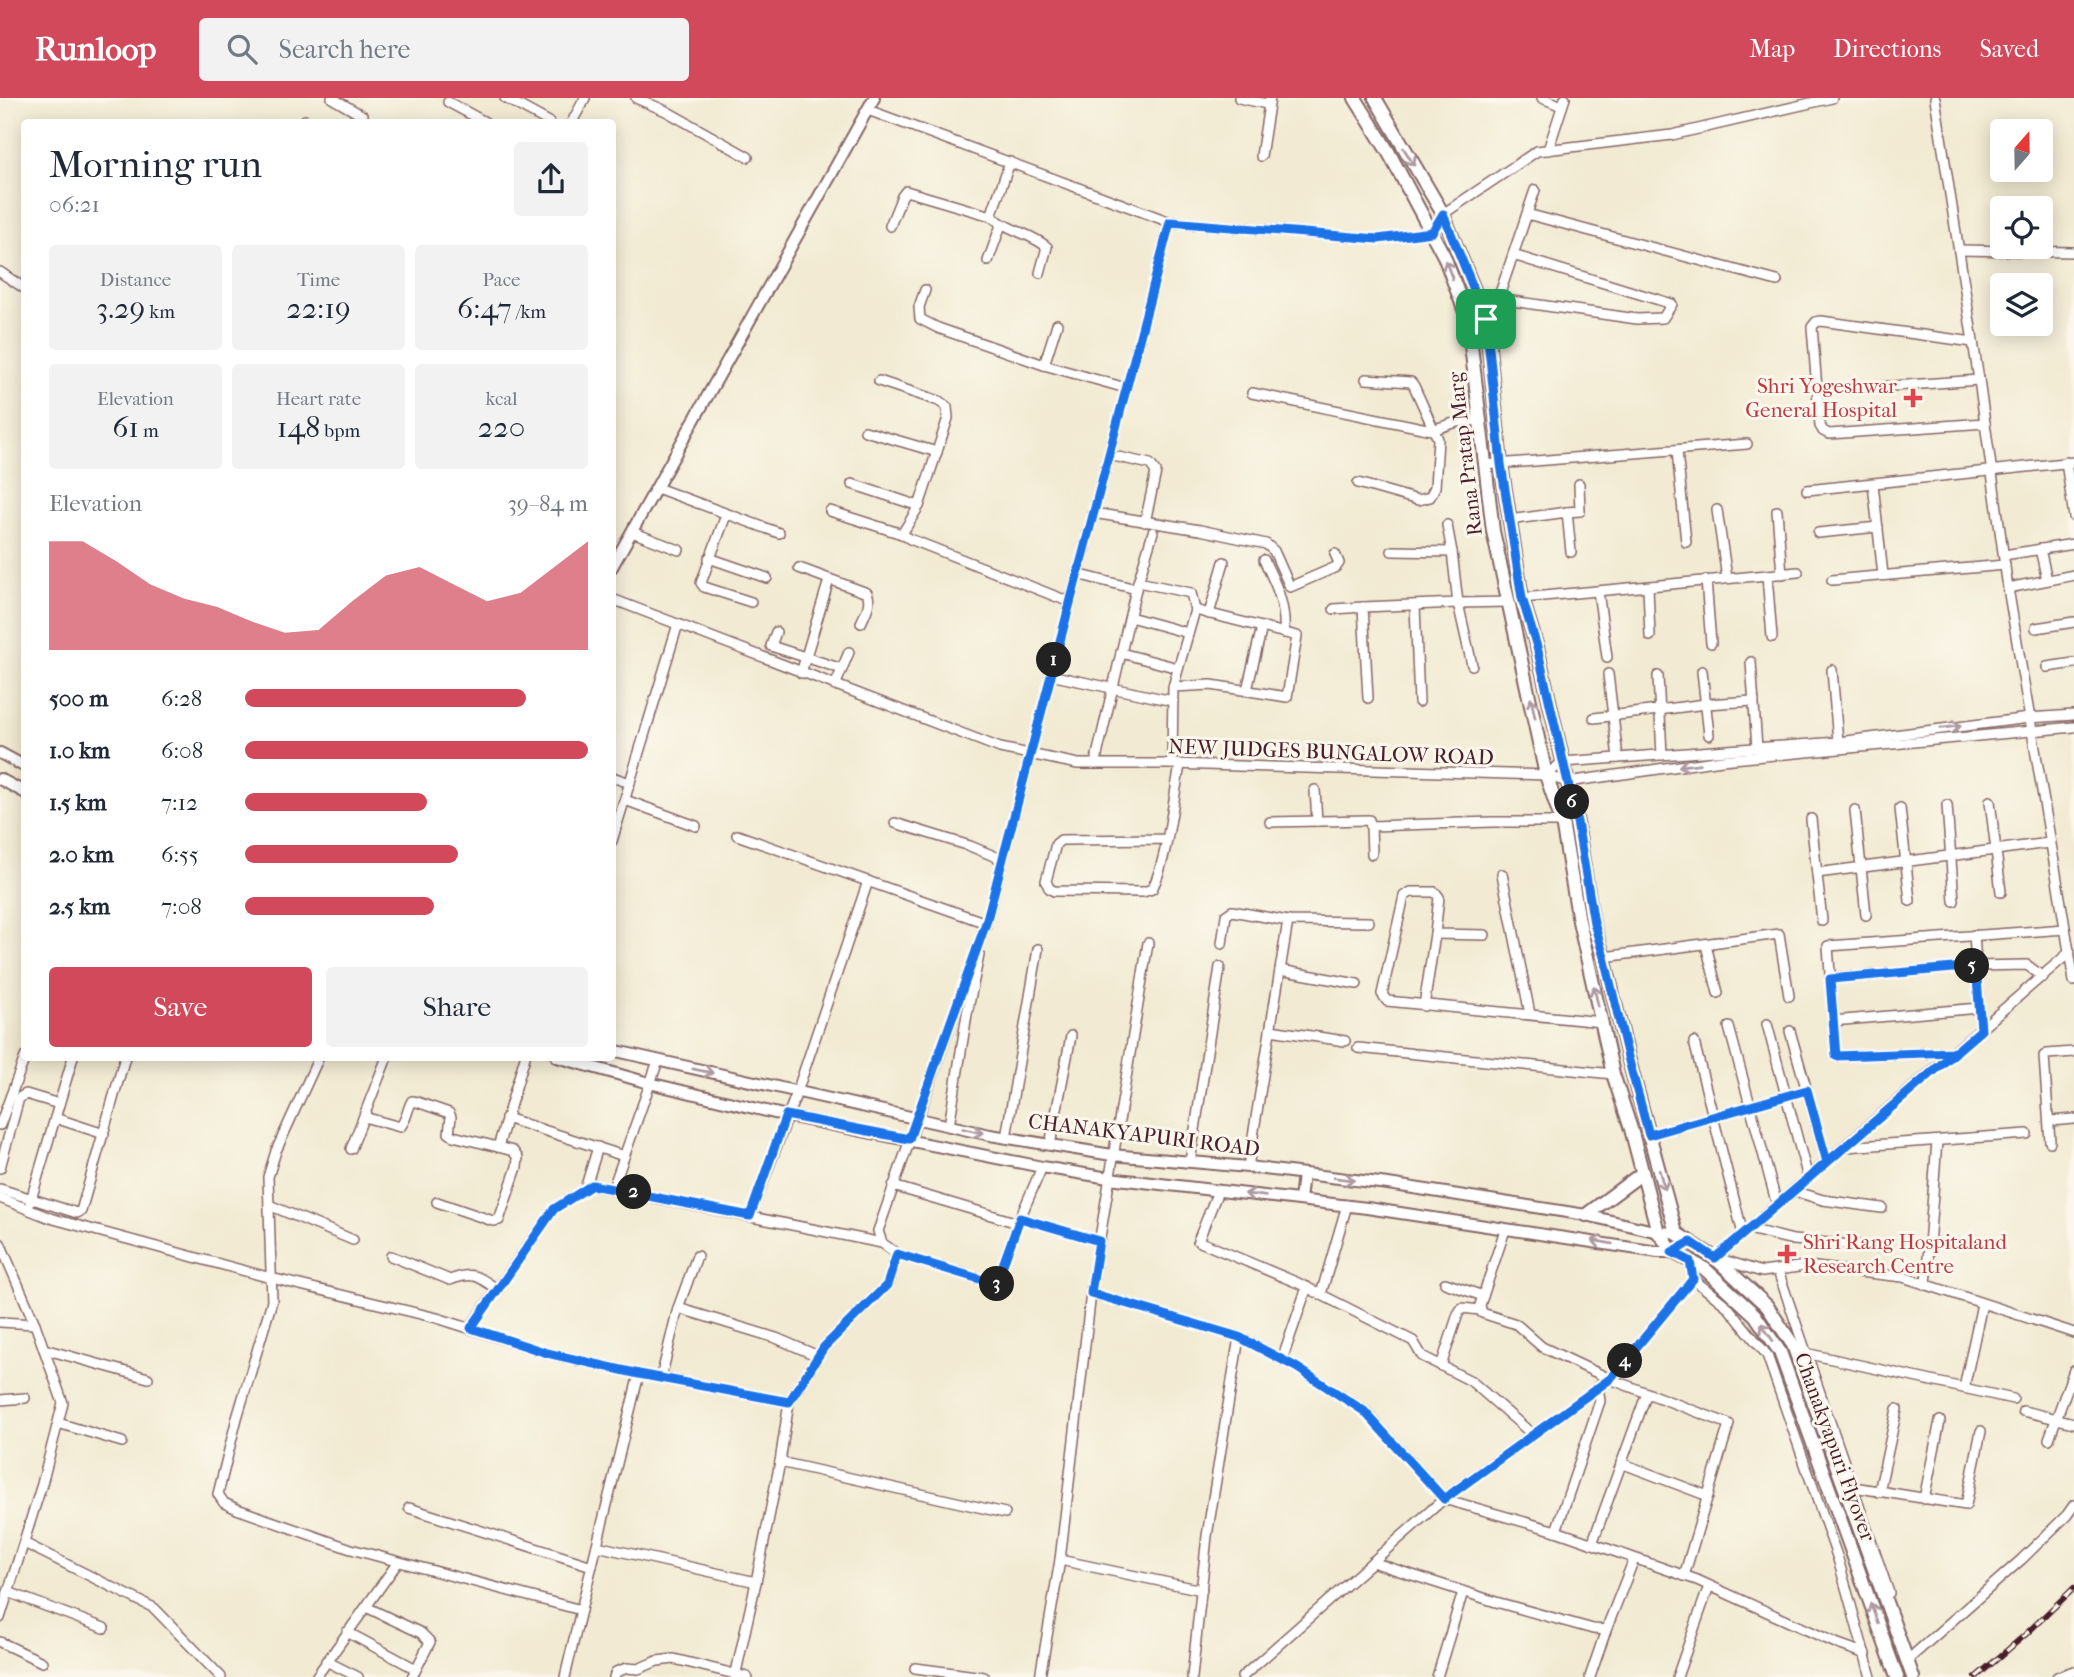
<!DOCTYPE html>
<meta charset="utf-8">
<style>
:root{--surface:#fff;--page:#f2f2f3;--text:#1f2937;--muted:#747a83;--accent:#d1495b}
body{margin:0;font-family:"IM FELL French Canon",serif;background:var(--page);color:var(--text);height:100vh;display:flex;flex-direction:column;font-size:26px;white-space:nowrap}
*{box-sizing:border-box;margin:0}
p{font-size:23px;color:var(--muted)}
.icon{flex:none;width:38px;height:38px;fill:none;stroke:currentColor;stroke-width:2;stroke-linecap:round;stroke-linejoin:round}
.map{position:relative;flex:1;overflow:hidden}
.drawer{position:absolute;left:21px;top:21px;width:595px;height:942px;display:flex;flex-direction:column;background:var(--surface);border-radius:7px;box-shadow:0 4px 18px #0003}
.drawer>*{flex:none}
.needle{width:46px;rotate:20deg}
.buttons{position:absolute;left:1990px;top:21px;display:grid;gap:14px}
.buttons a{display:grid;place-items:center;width:63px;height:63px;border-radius:7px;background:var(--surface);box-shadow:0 4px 18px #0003;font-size:35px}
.pin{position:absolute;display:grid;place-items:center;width:60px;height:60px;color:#fff;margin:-30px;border-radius:14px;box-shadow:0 4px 10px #0006}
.km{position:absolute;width:35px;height:35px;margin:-18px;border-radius:50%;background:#222;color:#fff;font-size:19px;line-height:35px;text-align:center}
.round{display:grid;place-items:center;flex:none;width:74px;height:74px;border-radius:7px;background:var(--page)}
.summary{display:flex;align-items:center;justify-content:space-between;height:119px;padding:0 28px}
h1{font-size:38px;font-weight:600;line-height:52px}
.stats{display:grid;grid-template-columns:repeat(3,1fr);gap:10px;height:119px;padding:7px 28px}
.stats div{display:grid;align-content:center;border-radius:7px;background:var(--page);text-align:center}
.stats b{font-size:30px;font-weight:600}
.stats small{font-size:19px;font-weight:400}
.stats p{font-size:19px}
.chart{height:196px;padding:14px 28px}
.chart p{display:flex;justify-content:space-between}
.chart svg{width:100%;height:126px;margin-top:7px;fill:var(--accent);opacity:.7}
.action{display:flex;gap:14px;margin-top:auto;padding:14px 28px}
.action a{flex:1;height:80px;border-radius:7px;background:var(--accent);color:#fff;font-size:28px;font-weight:600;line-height:80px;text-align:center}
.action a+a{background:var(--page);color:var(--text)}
ul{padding:0 28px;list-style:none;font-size:23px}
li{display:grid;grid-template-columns:112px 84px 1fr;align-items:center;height:52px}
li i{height:18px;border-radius:9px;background:var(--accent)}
header{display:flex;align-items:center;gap:42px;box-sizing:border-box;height:98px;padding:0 35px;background:var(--accent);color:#fff}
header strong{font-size:33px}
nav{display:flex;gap:38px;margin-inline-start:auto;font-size:24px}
.search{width:490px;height:63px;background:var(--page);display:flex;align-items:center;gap:18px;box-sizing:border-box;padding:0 24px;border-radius:7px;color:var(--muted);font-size:26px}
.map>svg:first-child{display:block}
</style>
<header>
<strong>Runloop</strong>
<div class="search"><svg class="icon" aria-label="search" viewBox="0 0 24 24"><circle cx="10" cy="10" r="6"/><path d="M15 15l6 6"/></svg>Search here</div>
<nav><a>Map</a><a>Directions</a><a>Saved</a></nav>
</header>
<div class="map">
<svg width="2074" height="1579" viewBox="0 0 2074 1579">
<rect width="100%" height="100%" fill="#fbf7ec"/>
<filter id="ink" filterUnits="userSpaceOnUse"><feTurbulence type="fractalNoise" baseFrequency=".0143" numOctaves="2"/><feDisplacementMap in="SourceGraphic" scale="14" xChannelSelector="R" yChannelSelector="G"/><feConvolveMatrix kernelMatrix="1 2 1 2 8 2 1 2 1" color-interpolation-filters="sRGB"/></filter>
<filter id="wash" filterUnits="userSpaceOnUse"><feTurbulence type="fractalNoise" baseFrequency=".00686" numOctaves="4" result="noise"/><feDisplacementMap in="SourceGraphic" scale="28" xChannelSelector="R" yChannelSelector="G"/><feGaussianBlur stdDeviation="1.57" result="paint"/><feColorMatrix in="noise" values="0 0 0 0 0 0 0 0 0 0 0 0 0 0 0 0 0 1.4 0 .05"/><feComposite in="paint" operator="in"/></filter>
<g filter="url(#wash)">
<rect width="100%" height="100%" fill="#f2ead2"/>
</g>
<g filter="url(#ink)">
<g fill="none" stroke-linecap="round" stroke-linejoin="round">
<!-- minor casing -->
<g stroke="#856665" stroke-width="12">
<g id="minor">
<polyline points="332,0 363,18"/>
<polyline points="505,0 549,24"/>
<polyline points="636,0 666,13 748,59"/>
<polyline points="1239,0 1267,6"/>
<polyline points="1542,0 1562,8"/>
<polyline points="1935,0 1979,282 2008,490 2074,883"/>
<polyline points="448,4 485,24"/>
<polyline points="868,12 1170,124 1378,141 1432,134 1443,116 1537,53 1672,37 1832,0"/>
<polyline points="303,24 305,22"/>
<polyline points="572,24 585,0"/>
<polyline points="1548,52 1565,0"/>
<polyline points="1261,58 1270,0"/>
<polyline points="1527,116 1777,183"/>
<polyline points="991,118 1010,64"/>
<path d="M890 128 902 98 906 93 991 118C1008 133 1031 135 1047 149L1040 175"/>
<polyline points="1959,152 2074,154"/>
<polyline points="988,163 1001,127"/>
<polyline points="0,174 24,190"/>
<polyline points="925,192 919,209 920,221 938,230 1044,267 1126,290"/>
<polyline points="1498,201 1637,221 1663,220 1672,206 1513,157"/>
<polyline points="1486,221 1498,201 1535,92"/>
<polyline points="1973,244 1821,223 1816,224 1812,229 1820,328 1823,333 1829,336 1985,325"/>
<polyline points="1044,267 1057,226"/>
<polyline points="879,283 939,303 947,309 948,320 919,408 902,436 910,441 1070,504"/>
<polyline points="1879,289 1979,282"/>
<polyline points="1252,295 1432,332 1457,324 1481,322"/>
<polyline points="865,333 937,354"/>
<polyline points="1677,353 1686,444"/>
<polyline points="1109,357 1150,366 1156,374 1145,424"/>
<polyline points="2066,364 2074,419"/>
<polyline points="1484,367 1747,346"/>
<polyline points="1358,385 1418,402 1430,399 1435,389 1438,341 1414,288 1411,284 1366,281"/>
<polyline points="852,386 919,408"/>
<polyline points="1873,386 1883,477"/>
<polyline points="657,390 779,435"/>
<polyline points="1807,392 2074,364"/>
<polyline points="1717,412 1727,480"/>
<polyline points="830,413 902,436"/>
<polyline points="1777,413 1782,476"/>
<polyline points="1567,414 1580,413 1579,386"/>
<polyline points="1093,415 1200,432 1266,446 1274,453 1290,489 1336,469 1339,465 1335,456"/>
<polyline points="726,417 701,485 704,489 751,504"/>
<polyline points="1509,422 1567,414 1571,454"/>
<polyline points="1447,427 1452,454"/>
<polyline points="632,434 679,452"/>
<polyline points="1818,435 1878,429"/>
<polyline points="2040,451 2047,482"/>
<polyline points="2004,457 2074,446"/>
<polyline points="709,460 767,480"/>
<path d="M1264 462C1276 486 1286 507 1284 535"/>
<path d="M799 470 867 495C872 505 865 516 861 525"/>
<polyline points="1077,476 1136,491"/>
<polyline points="1767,478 1772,539"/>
<polyline points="1706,482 1711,545"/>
<polyline points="1832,482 2005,467"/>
<polyline points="1138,484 1191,495 1195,512"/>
<polyline points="1648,489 1650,538"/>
<polyline points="2008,490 2074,477"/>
<polyline points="1598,493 1607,559"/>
<polyline points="1522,500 1798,474"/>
<polyline points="612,501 1000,650 1078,666 1172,666 1546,677 1567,684 1722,662 2074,629"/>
<polyline points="1415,508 1419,604"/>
<polyline points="1334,511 1363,509"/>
<polyline points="1209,516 1224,464"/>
<polyline points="1130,519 1188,535"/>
<polyline points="2036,530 2074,524"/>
<polyline points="776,534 771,548 842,571 835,588"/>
<polyline points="1121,555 1178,570"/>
<polyline points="1751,564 1757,650"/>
<polyline points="1472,567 1458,505 1508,504"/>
<polyline points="2047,569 2074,565"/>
<polyline points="842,571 849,554"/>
<polyline points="1832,572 1838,644"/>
<polyline points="1702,573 1709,637"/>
<polyline points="801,575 829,482"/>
<polyline points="1608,576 1618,660"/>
<polyline points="1050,577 1173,603"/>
<polyline points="1658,578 1662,657"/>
<polyline points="1247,592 1262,529"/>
<polyline points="1368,600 1363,509 1458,505 1452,454 1392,453"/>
<polyline points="1594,620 1706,606 1754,603"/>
<polyline points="1095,666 1136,491 1153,434"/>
<polyline points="1172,666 1173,589 1195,512 1297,538 1287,599 1211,587 1173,589"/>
<polyline points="1546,677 1563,664 1838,644 2029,620 2074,617"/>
<polyline points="612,679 630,685"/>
<polyline points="1315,692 1317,723"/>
<polyline points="625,702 696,728"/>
<polyline points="1990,703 2001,794"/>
<polyline points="1947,707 1954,803"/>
<polyline points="1900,710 1910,803"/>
<polyline points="1855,712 1866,817"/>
<polyline points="1811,721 1822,823"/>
<polyline points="1270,724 1369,722 1371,728 1492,724 1562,724"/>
<polyline points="895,725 970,748 1001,761"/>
<polyline points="1371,728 1372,756"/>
<path d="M1165 741 1061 742 1056 746 1046 783 1049 790 1054 793 1143 794 1152 791C1167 764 1173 701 1180 668"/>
<polyline points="612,743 678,526"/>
<polyline points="1817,775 2049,745"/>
<polyline points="1502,776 1530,916"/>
<polyline points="985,830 1170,124"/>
<polyline points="1485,837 1435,836 1439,799 1435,794 1411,794 1404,798 1382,896 1387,903 1602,924"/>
<polyline points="1974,837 1981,932"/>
<polyline points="1222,846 1226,817 1232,813 1288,823 1369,824"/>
<polyline points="1706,847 1718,895"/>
<polyline points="1604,859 1779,836 1789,898"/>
<polyline points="1280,872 1357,886"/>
<polyline points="1830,881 1976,868 2027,867 2043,879"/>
<polyline points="1424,908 1435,836"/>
<polyline points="1833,923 1979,910"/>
<polyline points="1767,926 1808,1080"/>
<polyline points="1729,929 1777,1107"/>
<polyline points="1270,932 1345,943"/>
<polyline points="1790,933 1827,1064"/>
<polyline points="1694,944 1743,1136"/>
<polyline points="1358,950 1613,976"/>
<polyline points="1956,954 1836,958 1828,848 2065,831"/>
<polyline points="319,959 276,1053 268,1079 272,1203 237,1320 218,1396 224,1405 237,1411 351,1451 581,1512 565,1579"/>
<path d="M364 1019 400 1029C407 1022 407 1011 412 1003L417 1004 449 1015 451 1019 449 1035 453 1038 498 1049 525 959"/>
<polyline points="55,1020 104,1036"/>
<polyline points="506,1020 624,1058"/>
<polyline points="2050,1023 2074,1021"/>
<polyline points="0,1027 25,959"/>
<polyline points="949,1028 967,916 979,857"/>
<polyline points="1649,1037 1807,992"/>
<polyline points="1006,1040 1038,851"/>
<polyline points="2050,1044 2044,958 2047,956 2074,954"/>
<polyline points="1050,1047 1071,938"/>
<polyline points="1845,1049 2027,1036"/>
<polyline points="351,1051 387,959"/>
<polyline points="1190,1064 1220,869"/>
<polyline points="1248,1069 1288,823"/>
<polyline points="0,1070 19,1000 26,996 59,1006"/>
<polyline points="893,1088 1018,1125"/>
<polyline points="613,1090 658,963"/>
<polyline points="0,1091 77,1115 81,1113 125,959"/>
<polyline points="585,1091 598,1049"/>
<polyline points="1218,1093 1198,1143 1298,1185 1413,1243 1422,1258 1471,1283 1532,1336"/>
<polyline points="1794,1093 1823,1102 1882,1110"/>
<polyline points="0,1100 50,1120 271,1180 437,1220 547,1255 639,1276"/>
<polyline points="437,1104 493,1123 499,1122 517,1069 518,1060 513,1053 498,1049"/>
<polyline points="30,1105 73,959"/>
<polyline points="269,1107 353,1142"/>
<polyline points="750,1118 797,994 868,783"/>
<polyline points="1020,1120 1099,1143"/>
<polyline points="1749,1131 1793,1142 1876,1149"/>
<polyline points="1505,1132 1480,1207 1482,1215 1516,1226 1542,1249 1610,1281 1729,1326 1684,1478"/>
<polyline points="0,1145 35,1226 63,1305 42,1386 0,1520"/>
<polyline points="897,1156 996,1186 1018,1125 1042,1069"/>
<path d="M391 1158 450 1182C474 1173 478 1178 498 1192"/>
<polyline points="1715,1160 2070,854"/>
<polyline points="1717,1160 1762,1174 1806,1168 1903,1179 2074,1235"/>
<polyline points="1690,1163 1693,1181 1727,1208 1767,1257 1838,1461 1871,1579"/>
<polyline points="1778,1173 1889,1495"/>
<polyline points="1445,1185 1483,1198"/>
<polyline points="1926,1187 1937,1043"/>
<polyline points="1091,1195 1239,1239 1207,1438 1192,1579"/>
<polyline points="1321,1196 1347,1107"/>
<polyline points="678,1210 776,1240 818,1258"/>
<polyline points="0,1224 35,1226"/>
<polyline points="470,1230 554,1111 591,1087 882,1145"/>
<polyline points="1239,1239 1296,1269 1365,1313 1444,1401 1556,1433 1697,1482 1838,1546 1866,1556"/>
<polyline points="44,1251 148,1280"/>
<polyline points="1805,1255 2013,1301"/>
<polyline points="1282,1262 1307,1189"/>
<polyline points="1441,1268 1458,1216 1462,1210 1480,1212"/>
<polyline points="661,1280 678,1210 697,1158"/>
<polyline points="1964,1290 1982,1206"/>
<polyline points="0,1302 25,1300"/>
<polyline points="789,1304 780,1364 1005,1415"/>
<polyline points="2023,1313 2074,1325"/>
<polyline points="58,1325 122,1344"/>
<polyline points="2049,1341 2074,1272"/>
<polyline points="1621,1365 1708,1398"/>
<polyline points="1853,1389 1966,1407 1981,1333"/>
<polyline points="1879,1394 1897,1311"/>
<polyline points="1924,1401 1940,1323"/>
<polyline points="409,1410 592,1468"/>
<polyline points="1556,1433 1600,1303 1598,1288"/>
<polyline points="24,1445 154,1510 221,1579"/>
<polyline points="1592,1446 1647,1295"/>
<polyline points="597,1448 756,1484 780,1364"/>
<polyline points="1060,1462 1202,1492"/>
<polyline points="1372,1464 1496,1504 1593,1531 1606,1532 1634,1461"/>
<polyline points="8,1494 104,1530"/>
<polyline points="366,1509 421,1535 430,1544 412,1579"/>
<polyline points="581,1512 639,1276 789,1304 824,1249 887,1187 897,1156 882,1145 878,1133 986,825 737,737"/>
<polyline points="347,1534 416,1571"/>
<polyline points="0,1544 42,1564"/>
<polyline points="1911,1559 2022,1461 2067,1417 2074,1407"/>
<polyline points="326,1563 358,1579"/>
<polyline points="915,1570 984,1579"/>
<polyline points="316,1579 398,1464"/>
<polyline points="614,1579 616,1574 627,1570 638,1571 657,1563 674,1561 747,1579"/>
<polyline points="735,1579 756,1484"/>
<polyline points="1040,1579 1060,1462 1091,1195 1148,845"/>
<polyline points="1242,1579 1446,1399 1610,1281 1693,1181"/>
<polyline points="1437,1579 1463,1494"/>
<polyline points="1590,1579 1606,1532"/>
<polyline points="1677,1579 1709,1488"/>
<polyline points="2057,1579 2074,1573"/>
</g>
</g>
<!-- tertiary casing -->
<g stroke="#856665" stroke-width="14">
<g id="tertiary">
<polyline points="612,469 874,0"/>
<polyline points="0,655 24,668"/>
<polyline points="0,681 24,694"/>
<polyline points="612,952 990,1037 1112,1057 1248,1069 1388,1086 1586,1117 1658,1134 1676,1135"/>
<polyline points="557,959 649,985 787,1018 1042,1069 1109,1080 1367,1110 1658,1154 1673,1154 1691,1144"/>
<polyline points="1300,1102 1303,1076"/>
</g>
</g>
<!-- secondary casing -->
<g stroke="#856665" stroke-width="16">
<g id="secondary">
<polyline points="1355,0 1389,55 1444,158 1468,222 1493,433 1546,677 1562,724 1579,823 1613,976 1631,1031 1658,1134 1673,1154 1705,1171 1755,1217 1780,1254 1897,1579"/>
<polyline points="1375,0 1443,116 1486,221 1501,366 1522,500 1537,549 1577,725 1593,826 1604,859 1628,959 1676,1135 1715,1160 1767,1208 1793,1247 1913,1579"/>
<polyline points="1586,1117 1641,1076"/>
</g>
</g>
<!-- minor -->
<use href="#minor" stroke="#fff" stroke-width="9"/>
<!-- tertiary -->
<use href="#tertiary" stroke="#fff" stroke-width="10"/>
<!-- secondary -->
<use href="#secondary" stroke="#fff" stroke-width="12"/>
<!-- rail casing -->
<g stroke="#4a1f2b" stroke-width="6">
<polyline id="rail" points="1976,1579 2025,1537 2074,1490"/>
</g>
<!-- rail -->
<use href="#rail" stroke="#fbf7ec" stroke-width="3.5" stroke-dasharray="10" stroke-linecap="butt"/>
</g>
<!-- one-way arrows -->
<defs><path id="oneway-shaft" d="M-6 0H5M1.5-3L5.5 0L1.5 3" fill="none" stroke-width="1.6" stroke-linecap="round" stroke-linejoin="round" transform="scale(1.75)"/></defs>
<g stroke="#ae9aa0">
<use href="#oneway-shaft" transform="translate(1409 59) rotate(58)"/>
<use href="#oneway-shaft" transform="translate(1449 172) rotate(-111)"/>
<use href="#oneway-shaft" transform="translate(1533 610) rotate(-102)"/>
<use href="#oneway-shaft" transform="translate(1951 629) rotate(-7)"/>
<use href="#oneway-shaft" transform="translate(1689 667) rotate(172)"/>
<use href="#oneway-shaft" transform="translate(1596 898) rotate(-103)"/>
<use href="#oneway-shaft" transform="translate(703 973) rotate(12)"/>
<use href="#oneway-shaft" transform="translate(973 1033) rotate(13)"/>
<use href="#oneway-shaft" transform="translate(1344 1081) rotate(7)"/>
<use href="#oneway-shaft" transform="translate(1662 1082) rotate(74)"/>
<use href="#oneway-shaft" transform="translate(1255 1097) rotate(-173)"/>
<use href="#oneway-shaft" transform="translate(1602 1144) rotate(-170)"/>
<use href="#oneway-shaft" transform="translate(1767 1234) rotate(-124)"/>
<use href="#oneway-shaft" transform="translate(1874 1515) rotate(-110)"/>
</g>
</g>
<g fill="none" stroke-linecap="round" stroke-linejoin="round" filter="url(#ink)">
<!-- route casing -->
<g stroke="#fff" stroke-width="14">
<polyline id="route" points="1486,221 1443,116 1432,134 1378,141 1170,124 986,825 909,1041 786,1017 750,1118 592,1087 554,1111 471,1230 547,1255 639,1276 789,1304 824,1249 887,1187 897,1156 996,1186 1020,1120 1099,1143 1091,1195 1239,1239 1296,1269 1364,1313 1444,1401 1610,1281 1693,1181 1690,1163 1672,1154 1691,1144 1715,1160 1956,954 1836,958 1830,881 1976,868 1981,932 1845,1049 1827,1064 1807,992 1649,1037 1628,959 1604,859 1594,825 1577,724 1537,549 1522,500 1501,366 1486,221"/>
</g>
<!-- route -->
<use href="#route" stroke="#1a73e8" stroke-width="9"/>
</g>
<!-- markers -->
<g fill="#e0444e" stroke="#fbf7ec" stroke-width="2.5">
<path d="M1909.5 289.5h7v7h7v7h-7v7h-7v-7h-7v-7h7z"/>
<path d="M1783.5 1145.5h7v7h7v7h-7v7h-7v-7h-7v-7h7z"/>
</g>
<g text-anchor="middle" stroke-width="6" stroke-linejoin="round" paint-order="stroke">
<!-- health labels -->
<g font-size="21" fill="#be3a42" stroke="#fbf7ec" text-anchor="end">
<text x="1897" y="295">Shri Yogeshwar<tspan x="1897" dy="24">General Hospital</tspan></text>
<text x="1803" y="1151" text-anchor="start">Shri Rang Hospitaland<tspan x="1803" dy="24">Research Centre</tspan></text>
</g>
<!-- street labels -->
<g font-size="21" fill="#4a1f2b" stroke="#fbf7ec">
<text transform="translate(1465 356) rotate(-97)" y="7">Rana Pratap Marg</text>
<text transform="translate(1331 654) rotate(2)" y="7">NEW JUDGES BUNGALOW ROAD</text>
<text transform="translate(1144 1037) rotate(7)" y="7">CHANAKYAPURI ROAD</text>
<text transform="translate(1835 1349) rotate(70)" y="7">Chanakyapuri Flyover</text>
</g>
</g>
</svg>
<div class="buttons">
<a><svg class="needle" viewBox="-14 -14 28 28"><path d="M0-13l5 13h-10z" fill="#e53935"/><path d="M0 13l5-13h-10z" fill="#747a83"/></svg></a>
<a><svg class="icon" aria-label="locate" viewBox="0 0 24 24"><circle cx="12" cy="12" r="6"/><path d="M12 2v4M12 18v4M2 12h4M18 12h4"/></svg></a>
<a><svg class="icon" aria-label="layers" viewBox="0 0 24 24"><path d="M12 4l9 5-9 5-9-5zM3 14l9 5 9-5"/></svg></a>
</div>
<div class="pin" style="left:1486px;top:221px;background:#1e9e55"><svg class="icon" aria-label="arrive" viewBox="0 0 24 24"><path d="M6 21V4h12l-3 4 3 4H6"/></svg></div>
<b class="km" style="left:1054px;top:562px">1</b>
<b class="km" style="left:634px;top:1094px">2</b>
<b class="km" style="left:997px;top:1186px">3</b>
<b class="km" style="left:1625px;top:1263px">4</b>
<b class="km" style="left:1972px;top:868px">5</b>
<b class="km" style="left:1572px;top:704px">6</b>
<section class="drawer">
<div class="summary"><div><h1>Morning run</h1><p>06:21</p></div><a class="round"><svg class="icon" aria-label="share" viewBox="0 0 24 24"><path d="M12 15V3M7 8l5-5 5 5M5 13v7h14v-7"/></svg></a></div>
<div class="stats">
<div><p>Distance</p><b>3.29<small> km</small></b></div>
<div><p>Time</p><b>22:19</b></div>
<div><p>Pace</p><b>6:47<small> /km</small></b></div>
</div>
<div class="stats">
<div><p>Elevation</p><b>61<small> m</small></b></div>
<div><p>Heart rate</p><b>148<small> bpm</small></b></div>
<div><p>kcal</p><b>220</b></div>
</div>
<div class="chart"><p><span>Elevation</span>39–84 m</p>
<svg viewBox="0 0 160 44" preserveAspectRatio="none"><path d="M0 44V6L10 6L20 13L30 21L40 26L50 29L60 34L70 38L80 37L90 27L100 18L110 15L120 21L130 27L140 24L150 15L160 6V44z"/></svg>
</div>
<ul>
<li><b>500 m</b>6:28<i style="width:82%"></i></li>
<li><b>1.0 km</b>6:08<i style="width:100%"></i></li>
<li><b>1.5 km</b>7:12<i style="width:53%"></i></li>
<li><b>2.0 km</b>6:55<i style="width:62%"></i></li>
<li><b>2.5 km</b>7:08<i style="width:55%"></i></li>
</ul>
<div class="action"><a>Save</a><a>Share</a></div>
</section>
</div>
